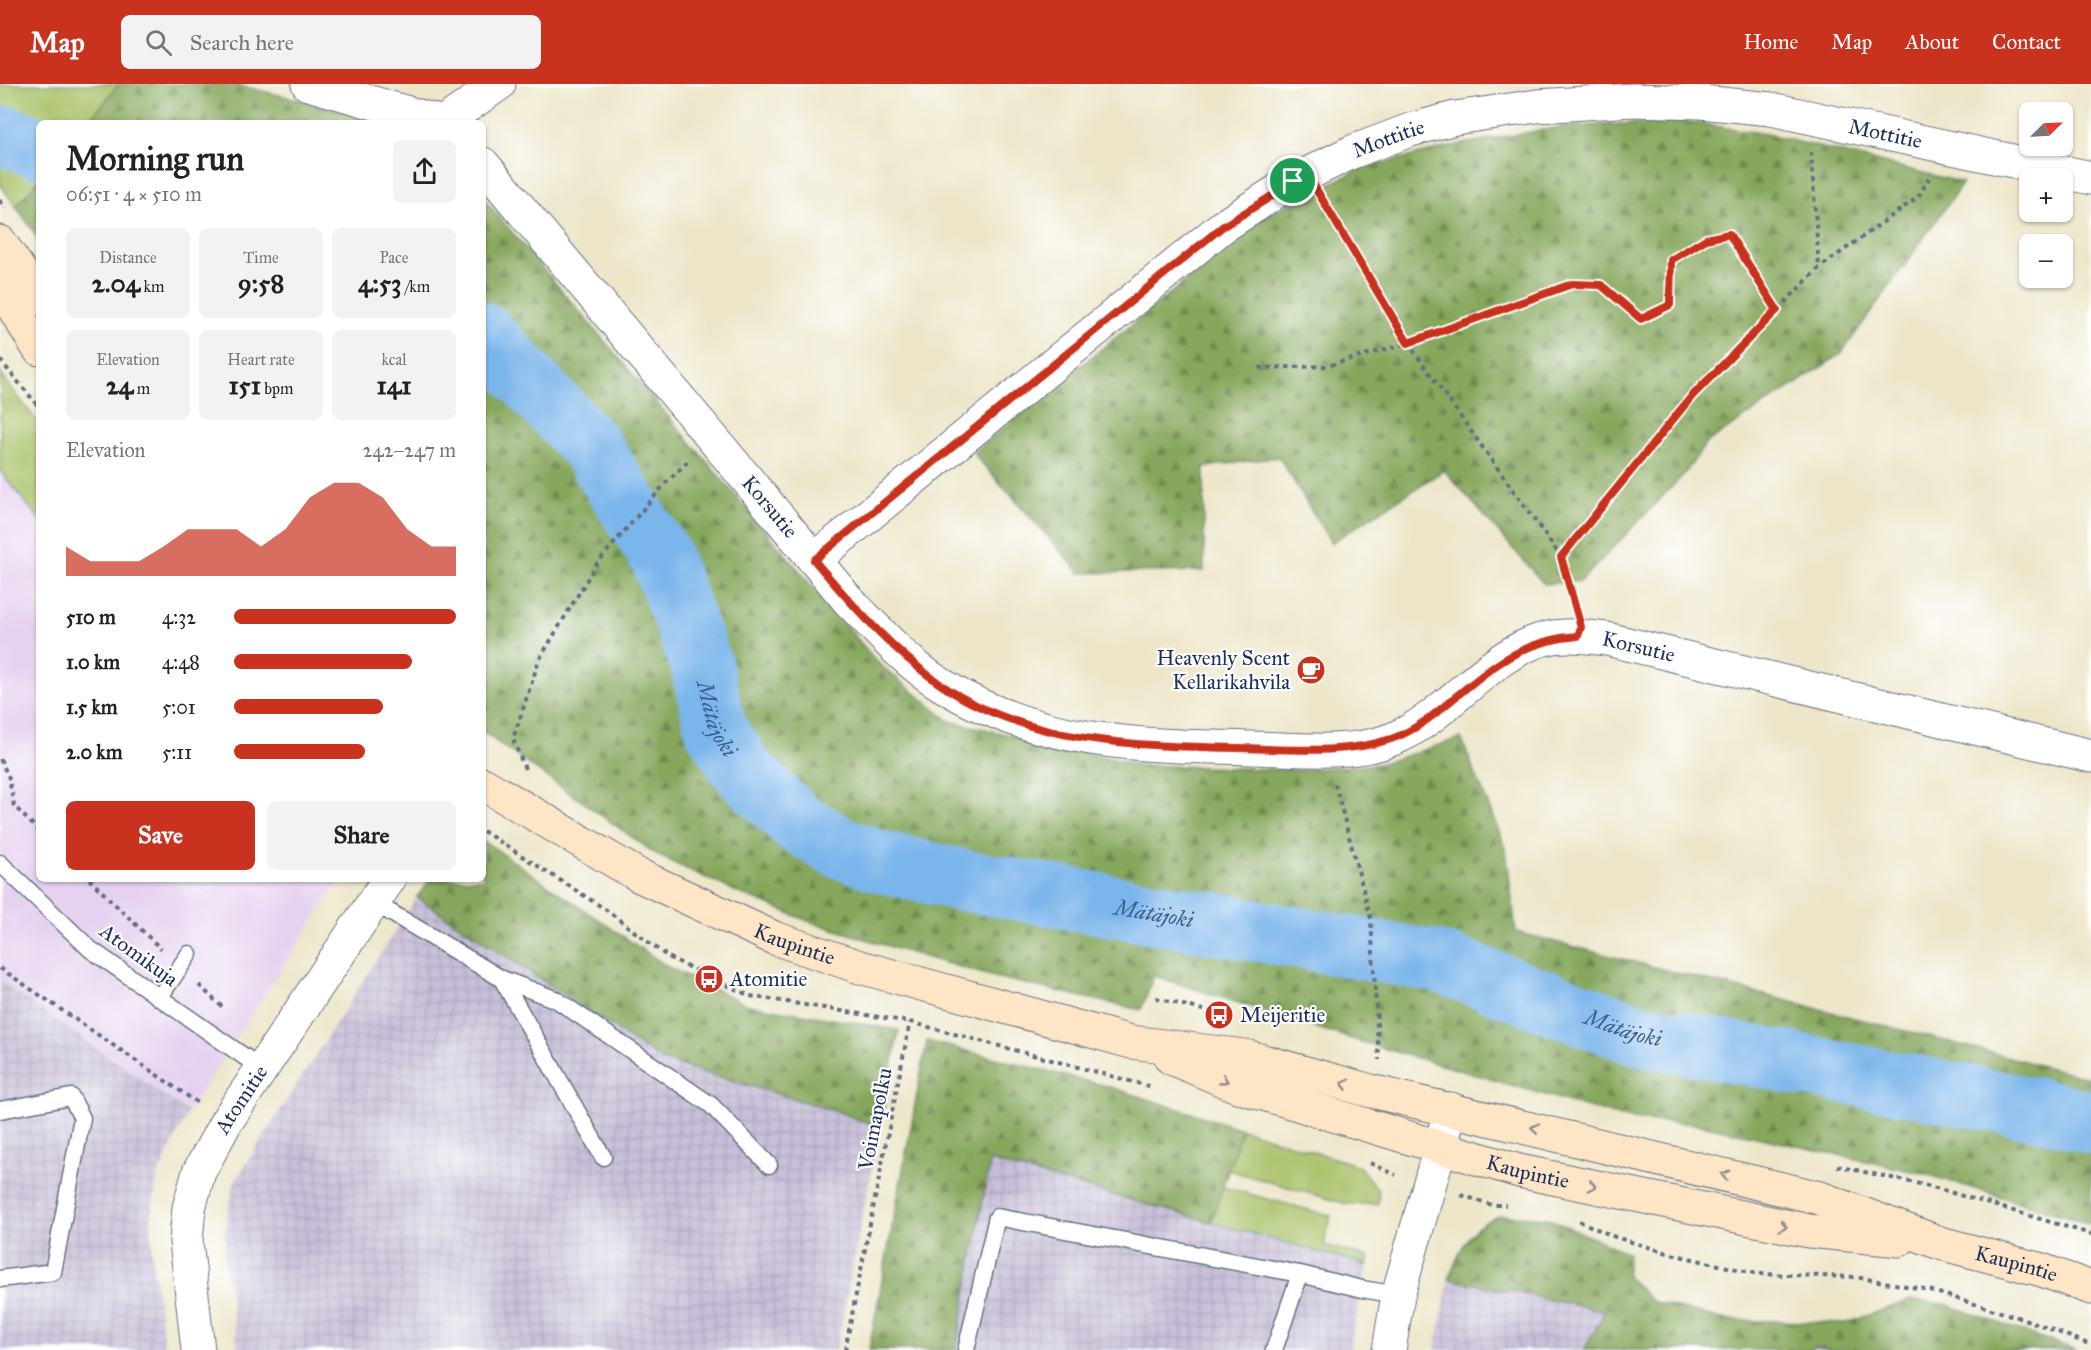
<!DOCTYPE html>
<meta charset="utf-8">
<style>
:root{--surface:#fff;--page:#f2f2f2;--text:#222;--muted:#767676;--accent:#c8321e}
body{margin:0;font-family:"IM FELL Great Primer",serif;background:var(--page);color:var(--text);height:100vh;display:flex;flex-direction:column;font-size:22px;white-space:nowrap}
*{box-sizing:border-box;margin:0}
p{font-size:20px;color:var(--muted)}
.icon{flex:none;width:33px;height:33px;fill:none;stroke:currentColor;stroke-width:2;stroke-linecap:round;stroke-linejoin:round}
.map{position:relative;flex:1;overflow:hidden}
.sheet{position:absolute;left:36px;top:36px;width:450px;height:762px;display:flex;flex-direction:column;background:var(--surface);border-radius:9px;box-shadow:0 2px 4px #0004}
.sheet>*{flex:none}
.needle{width:39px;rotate:66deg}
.buttons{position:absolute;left:2019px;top:18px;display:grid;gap:12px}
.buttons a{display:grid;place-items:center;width:54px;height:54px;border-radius:9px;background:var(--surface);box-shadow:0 2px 4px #0004;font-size:30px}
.pin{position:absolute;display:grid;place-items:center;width:51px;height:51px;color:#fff;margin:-26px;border:3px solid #fff;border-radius:50%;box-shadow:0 2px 6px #0007}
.round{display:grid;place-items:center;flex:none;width:63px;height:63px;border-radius:9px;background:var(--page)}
.head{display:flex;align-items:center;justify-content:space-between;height:102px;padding:0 30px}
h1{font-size:33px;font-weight:800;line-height:45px}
.figures{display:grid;grid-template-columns:repeat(3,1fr);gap:9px;height:102px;padding:6px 30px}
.figures div{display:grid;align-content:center;border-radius:9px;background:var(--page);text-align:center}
.figures b{font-size:26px;font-weight:800}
.figures small{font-size:16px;font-weight:400}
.figures p{font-size:16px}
.chart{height:168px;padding:12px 30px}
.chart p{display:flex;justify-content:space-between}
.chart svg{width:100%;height:108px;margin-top:6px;fill:var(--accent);opacity:.7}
.action{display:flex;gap:12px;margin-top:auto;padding:12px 30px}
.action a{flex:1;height:69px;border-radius:9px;background:var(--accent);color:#fff;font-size:24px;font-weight:800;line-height:69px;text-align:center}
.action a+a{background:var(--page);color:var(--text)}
ul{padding:0 30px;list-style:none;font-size:20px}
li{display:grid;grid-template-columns:96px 72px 1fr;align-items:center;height:45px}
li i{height:15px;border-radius:8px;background:var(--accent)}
header{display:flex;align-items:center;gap:36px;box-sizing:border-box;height:84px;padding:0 30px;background:var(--accent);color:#fff}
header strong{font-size:28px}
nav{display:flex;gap:33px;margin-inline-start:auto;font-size:21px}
.search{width:420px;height:54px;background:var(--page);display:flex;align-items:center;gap:15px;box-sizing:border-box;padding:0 21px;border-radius:9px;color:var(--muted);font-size:22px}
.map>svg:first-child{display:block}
</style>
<header>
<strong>Map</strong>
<div class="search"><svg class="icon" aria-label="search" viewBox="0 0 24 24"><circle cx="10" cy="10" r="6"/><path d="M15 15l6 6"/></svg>Search here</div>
<nav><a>Home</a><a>Map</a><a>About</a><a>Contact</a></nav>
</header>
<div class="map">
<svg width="2091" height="1266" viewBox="0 0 2091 1266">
<defs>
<pattern id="industrial-grid" width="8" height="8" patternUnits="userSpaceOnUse" patternTransform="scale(1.5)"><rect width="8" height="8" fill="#c8bfd8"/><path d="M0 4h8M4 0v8" fill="none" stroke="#aba4bc"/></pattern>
<pattern id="forest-firs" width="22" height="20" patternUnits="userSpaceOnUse" patternTransform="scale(1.5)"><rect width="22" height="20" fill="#86a75c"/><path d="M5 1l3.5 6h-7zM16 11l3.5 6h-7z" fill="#6d884f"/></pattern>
</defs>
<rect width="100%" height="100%" fill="#fff"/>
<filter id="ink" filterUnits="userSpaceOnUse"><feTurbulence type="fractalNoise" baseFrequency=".0167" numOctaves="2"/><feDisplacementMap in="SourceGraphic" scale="12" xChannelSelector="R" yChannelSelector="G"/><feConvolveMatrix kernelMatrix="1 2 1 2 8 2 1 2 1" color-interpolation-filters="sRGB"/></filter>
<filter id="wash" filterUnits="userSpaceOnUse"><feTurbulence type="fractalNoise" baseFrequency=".008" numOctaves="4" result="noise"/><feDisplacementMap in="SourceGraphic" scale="24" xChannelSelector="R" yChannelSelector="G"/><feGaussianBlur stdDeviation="1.35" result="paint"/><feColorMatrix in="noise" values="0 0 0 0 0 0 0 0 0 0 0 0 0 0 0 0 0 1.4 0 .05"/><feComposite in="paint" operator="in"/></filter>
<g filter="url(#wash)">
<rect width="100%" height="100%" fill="#ede6c9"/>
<!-- built -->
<polygon fill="#e6d2f0" points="0,387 39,435 39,795 340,795 188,1028 0,897"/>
<!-- industrial -->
<g fill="url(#industrial-grid)">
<polygon points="417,813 662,976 836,1027 880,1043 836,1266 238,1266 224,1170 227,1130 235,1097"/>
<polygon points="0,897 188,1028 158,1091 151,1131 152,1173 165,1266 0,1266"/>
<polygon points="910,1055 1367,1181 1349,1266 869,1266"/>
<polygon points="1449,1195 1605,1227 1831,1266 1435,1266"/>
</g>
<!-- green -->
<g fill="#a8c167" stroke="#627862" stroke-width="1.5">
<polygon points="0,0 119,0 88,39 39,39 39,96 16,122 0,100"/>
<polygon points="0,289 39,340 39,435 0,387"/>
<polygon points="1242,1045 1359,1082 1378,1106 1379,1116 1377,1120 1347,1120 1228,1086"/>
<polygon points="1223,1103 1331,1132 1324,1161 1369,1173 1367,1181 1211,1138"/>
</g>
<!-- forest -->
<g fill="url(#forest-firs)" stroke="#506b5d" stroke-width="1.5">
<polygon points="119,0 233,0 351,28 386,39 88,39"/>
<polygon points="1682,37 1767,50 1963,99 1841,270 1706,359 1686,388 1581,497 1544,500 1444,386 1331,459 1279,373 1204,383 1204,487 1080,489 973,369 1266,132 1362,84 1462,60 1561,43"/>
<polygon points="39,96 39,156 16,122"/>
<polygon points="483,114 877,578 949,637 1140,681 1299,686 1380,680 1461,654 1506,765 1516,848 2091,994 2091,1140 1929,1091 1697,1040 1629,1035 1365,959 1154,892 1141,926 994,893 901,866 808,837 737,808 659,772 483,648"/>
<polygon points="484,757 668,883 748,921 899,946 880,1043 836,1027 662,976 417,813 431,795 483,795"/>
<polygon points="927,957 1110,1003 1242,1045 1211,1138 990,1077 956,1266 869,1266"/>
<path d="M1503 1131 1547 1134 1628 1169 1627 1192 1653 1218 1727 1236 1847 1239 1910 1216 1945 1220 2076 1266H1831L1815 1263 1811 1266H1584L1605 1227 1449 1195C1460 1165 1469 1140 1503 1131Z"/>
</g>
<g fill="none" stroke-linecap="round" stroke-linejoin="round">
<!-- stream -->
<polyline stroke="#7ab5eb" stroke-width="10" points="788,750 797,738"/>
<!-- river -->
<g stroke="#7ab5eb" stroke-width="62">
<polyline points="9,53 39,64"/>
<path id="s1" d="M483 249 591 363 660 471 701 580 716 646 744 688 797 738 839 763 882 778 956 795 1439 878 1637 950 2054 1028 2091 1039"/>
</g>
</g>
</g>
<g filter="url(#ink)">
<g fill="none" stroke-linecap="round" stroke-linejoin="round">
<!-- lane casing -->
<g stroke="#646f83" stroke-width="19">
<g id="lane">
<polyline points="0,779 90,865 262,985"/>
<polyline points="373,818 502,895 603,1073"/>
<polyline points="502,895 557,916 711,1021 769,1081"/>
<polyline points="159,914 189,870"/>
<polyline points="0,1026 71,1013 82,1034 53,1188 0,1195"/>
<polyline points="966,1266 997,1133 1300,1190"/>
<polyline points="1274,1266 1300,1190 1362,1205 1398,1211"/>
</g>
</g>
<!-- street casing -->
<g stroke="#646f83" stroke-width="35">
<g id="street">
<polyline points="308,0 443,39"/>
<polyline points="443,39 499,0"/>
<path id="s2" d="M483 80 848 516C878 546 906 579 942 601 1038 661 1144 662 1254 664 1298 665 1351 672 1393 655 1450 632 1491 564 1553 553 1571 550 1589 553 1607 555L2091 672"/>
<path id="s3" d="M814 476 1222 143 1293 97 1352 68 1410 46 1455 34 1537 22 1633 16 1701 18 1771 25 2091 94"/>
<path id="s4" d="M198 1266 186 1157 189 1124 199 1088 226 1038 389 795"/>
<polyline points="1389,1266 1398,1211 1451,1025"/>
</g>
</g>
<!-- secondary casing -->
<g stroke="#646f83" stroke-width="35">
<g id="secondary">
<polyline points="0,158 39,214"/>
<polyline points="0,202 39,265"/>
<path id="s5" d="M483 700 638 791 774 854 860 883 1131 958 1245 972 1371 1007 1820 1114 1940 1159 2042 1186 2091 1204"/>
<path id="s6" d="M1171 974 1237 1002 1519 1087 1809 1147 1899 1156"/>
</g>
</g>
<!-- path -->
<g stroke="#646f83" stroke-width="4" stroke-dasharray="4.5 4.5" stroke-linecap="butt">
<polyline points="1811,68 1819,184"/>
<polyline points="0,116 5,124"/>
<polyline points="1325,119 1408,259 1561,473"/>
<polyline points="0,276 39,323"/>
<polyline points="1259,284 1327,282 1408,259 1572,200 1601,201 1641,235 1670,221 1671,176 1706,155 1729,150 1777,226"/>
<polyline points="1574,519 1561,473 1692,312 1819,184 1918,113 1929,94"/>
<polyline points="0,675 9,694 14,722 39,747"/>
<polyline points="525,685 513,655 539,576 597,479 665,400 689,376"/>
<polyline points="1335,700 1371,835 1379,976"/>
<polyline points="483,747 605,825 668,873 750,912 910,938 1152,1003"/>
<polyline points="89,795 161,865"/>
<polyline points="0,884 198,1019"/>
<polyline points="199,901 222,923"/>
<polyline points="1156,914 1230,933"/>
<polyline points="1370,1079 1396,1091"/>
<polyline points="1837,1082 1929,1102 2091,1150"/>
<polyline points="1461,1111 1492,1121 1506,1121"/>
<polyline points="1579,1137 1615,1153 1671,1170 1758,1190 1855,1193 1929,1206 2030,1237 2091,1261"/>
<polyline points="845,1266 910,938"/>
</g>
<!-- lane -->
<use href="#lane" stroke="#fff" stroke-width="16"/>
<!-- street -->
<use href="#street" stroke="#fff" stroke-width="33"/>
<!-- secondary -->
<use href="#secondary" stroke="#fde5c5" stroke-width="33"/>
</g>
<!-- one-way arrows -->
<defs><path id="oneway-chevron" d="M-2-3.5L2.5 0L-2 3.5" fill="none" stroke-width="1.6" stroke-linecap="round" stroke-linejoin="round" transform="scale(1.5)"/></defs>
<g stroke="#8c8a92">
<use href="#oneway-chevron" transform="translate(1224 996) rotate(23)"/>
<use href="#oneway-chevron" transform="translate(1345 1000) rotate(-165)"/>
<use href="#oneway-chevron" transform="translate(1535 1044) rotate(-167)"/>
<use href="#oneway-chevron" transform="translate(1725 1091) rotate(-166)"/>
<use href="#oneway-chevron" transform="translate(1592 1102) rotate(12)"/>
<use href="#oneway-chevron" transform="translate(1783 1142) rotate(12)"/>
</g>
</g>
<g fill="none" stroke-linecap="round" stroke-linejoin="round" filter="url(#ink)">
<!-- route casing -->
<g stroke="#fff" stroke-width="12">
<path id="route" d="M1307 90 1408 259 1572 200 1601 201 1641 235 1670 221 1671 176 1706 155 1729 150 1777 226 1692 312 1561 473 1581 543 1578 552C1521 556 1491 584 1448 619 1432 633 1412 648 1391 655 1343 671 1288 665 1238 664 1137 662 1027 660 940 600 892 566 852 521 814 476L1222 143Z"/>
</g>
<!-- route -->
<use href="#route" stroke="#c8321e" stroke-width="8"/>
</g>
<!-- icons -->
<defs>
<g id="cafe-disc" transform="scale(1.5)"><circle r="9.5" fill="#c8321e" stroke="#fff"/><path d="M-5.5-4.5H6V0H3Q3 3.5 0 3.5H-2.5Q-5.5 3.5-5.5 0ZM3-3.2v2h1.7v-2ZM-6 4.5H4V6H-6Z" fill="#fff"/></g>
<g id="bus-disc" transform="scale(1.5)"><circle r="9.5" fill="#c8321e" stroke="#fff"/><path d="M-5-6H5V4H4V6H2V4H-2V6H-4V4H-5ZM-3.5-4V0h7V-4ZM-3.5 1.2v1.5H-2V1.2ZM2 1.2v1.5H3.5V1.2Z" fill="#fff"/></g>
</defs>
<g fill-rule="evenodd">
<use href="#cafe-disc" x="1311" y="586"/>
<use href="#bus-disc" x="709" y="895"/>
<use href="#bus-disc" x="1219" y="931"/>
</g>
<g text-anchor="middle" stroke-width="4.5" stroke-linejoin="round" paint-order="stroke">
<!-- street labels -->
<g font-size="21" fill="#1b2f5e" stroke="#fff">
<text dy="7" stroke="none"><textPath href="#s3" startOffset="1220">Mottitie</textPath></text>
<text dy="7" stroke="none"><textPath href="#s3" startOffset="716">Mottitie</textPath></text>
<text dy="7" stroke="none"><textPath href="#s2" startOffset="447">Korsutie</textPath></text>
<text dy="7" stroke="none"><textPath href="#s2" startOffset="1437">Korsutie</textPath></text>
<text dy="7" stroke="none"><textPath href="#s5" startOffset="351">Kaupintie</textPath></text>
<text transform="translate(139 871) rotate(36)" y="7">Atomikuja</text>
<text dy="7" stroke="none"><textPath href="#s4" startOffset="264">Atomitie</textPath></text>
<text transform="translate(875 1035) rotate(-79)" y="7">Voimapolku</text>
<text dy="7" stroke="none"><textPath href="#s6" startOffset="375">Kaupintie</textPath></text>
<text dy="7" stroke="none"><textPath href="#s5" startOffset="1616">Kaupintie</textPath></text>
</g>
<!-- poi labels -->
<g font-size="21" fill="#1b2f5e" stroke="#fff" text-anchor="start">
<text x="1290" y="581" text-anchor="end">Heavenly Scent<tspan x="1290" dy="24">Kellarikahvila</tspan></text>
<text x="730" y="902">Atomitie</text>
<text x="1240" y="938">Meijeritie</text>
</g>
<!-- water labels -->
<g font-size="22" font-style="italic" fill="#3c5e8f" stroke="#fff">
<text dy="8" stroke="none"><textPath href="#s1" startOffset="459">Mätäjoki</textPath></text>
<text dy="8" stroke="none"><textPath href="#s1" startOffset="964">Mätäjoki</textPath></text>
<text dy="8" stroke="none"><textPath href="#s1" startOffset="1449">Mätäjoki</textPath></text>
</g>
</g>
</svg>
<div class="buttons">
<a><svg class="needle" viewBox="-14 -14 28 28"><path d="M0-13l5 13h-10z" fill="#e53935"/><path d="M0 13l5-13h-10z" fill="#767676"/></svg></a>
<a>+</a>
<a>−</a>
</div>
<div class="pin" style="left:1293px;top:97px;background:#1e9e55"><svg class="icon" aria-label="arrive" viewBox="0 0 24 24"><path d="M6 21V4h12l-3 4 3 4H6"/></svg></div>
<section class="sheet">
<div class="head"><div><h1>Morning run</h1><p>06:51 · 4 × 510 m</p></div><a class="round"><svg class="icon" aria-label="share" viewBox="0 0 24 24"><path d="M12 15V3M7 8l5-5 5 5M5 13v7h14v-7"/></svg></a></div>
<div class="figures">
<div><p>Distance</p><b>2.04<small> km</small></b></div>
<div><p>Time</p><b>9:58</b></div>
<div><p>Pace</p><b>4:53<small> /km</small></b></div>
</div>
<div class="figures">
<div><p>Elevation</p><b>24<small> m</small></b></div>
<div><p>Heart rate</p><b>151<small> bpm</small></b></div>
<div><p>kcal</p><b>141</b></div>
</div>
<div class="chart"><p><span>Elevation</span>242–247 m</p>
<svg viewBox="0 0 160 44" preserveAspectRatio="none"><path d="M0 44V32L10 38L20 38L30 38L40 32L50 25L60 25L70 25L80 32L90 25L100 12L110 6L120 6L130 12L140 25L150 32L160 32V44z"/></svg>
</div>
<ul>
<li><b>510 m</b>4:32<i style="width:100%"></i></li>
<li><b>1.0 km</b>4:48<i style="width:80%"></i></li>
<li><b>1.5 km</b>5:01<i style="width:67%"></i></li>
<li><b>2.0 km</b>5:11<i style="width:59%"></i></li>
</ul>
<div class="action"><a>Save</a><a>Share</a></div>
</section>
</div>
